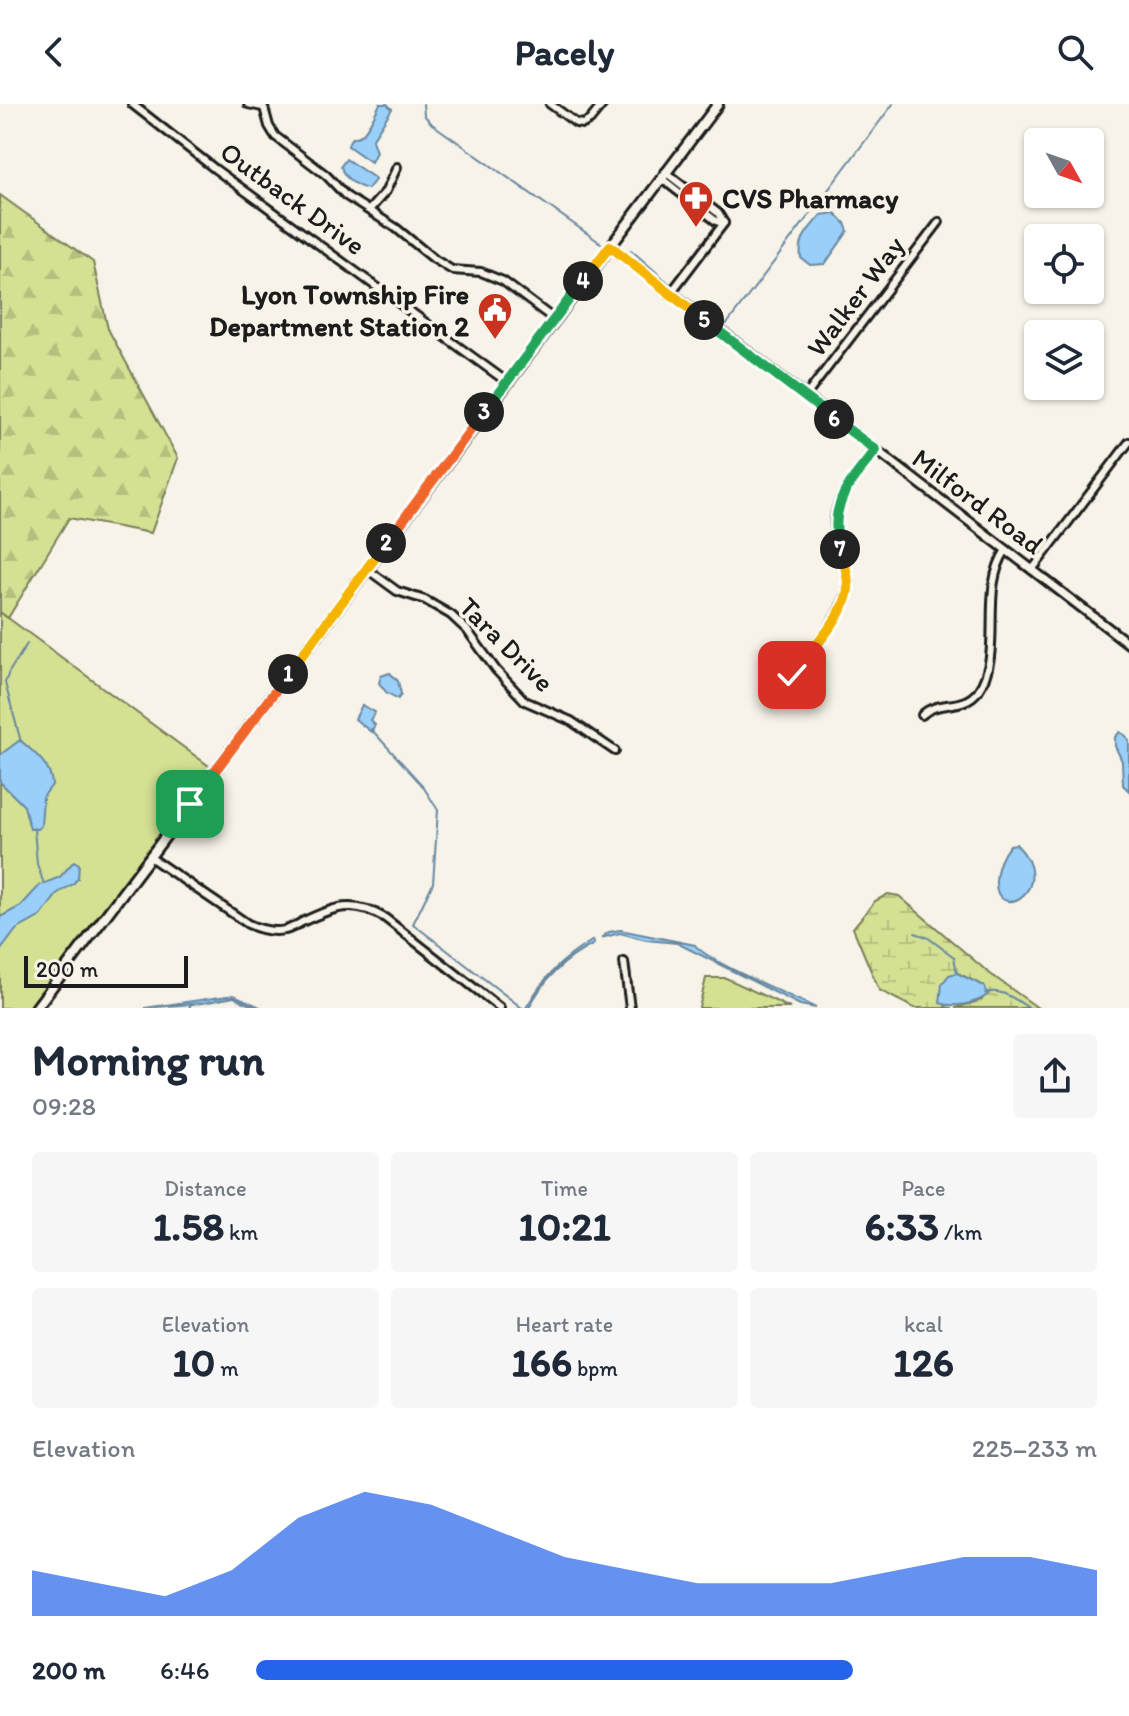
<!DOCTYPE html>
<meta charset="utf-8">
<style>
:root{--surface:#fff;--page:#f6f6f7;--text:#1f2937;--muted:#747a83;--accent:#2563eb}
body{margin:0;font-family:Itim,sans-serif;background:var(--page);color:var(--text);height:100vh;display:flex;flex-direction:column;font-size:30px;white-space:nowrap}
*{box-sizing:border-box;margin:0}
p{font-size:26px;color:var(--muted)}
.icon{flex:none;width:44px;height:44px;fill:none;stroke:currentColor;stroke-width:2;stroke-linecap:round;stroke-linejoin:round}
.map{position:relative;height:904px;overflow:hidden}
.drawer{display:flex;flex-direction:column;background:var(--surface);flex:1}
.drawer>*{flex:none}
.needle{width:52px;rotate:130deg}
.controls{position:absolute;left:1024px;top:24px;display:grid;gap:16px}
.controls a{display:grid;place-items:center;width:80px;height:80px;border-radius:8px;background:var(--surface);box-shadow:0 2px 6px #0004;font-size:40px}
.scale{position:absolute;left:24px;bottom:20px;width:164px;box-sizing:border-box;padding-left:8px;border:4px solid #1c1c1c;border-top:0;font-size:22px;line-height:28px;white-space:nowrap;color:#1c1c1c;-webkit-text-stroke:6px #f7f3e8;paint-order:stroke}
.pin{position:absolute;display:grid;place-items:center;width:68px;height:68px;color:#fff;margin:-34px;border-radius:16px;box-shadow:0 4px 12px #0006}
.km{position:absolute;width:40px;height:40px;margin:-20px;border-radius:50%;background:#222;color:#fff;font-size:22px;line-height:40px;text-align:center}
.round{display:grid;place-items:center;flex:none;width:84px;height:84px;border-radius:8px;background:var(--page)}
.summary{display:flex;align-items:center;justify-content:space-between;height:136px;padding:0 32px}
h1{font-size:44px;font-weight:700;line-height:60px}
.metrics{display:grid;grid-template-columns:repeat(3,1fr);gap:12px;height:136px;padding:8px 32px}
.metrics div{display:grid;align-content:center;border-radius:8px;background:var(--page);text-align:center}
.metrics b{font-size:40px;font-weight:700}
.metrics small{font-size:22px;font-weight:400}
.metrics p{font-size:22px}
.chart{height:224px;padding:16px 32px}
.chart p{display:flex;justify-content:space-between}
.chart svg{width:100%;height:144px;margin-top:8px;fill:var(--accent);opacity:.7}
ul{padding:0 32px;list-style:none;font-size:26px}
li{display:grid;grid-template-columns:128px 96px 1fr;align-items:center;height:60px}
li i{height:20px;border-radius:10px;background:var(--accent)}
header{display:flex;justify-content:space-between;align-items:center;height:104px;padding:0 32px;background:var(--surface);font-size:36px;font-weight:700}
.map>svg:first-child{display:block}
</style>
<header><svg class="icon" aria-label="back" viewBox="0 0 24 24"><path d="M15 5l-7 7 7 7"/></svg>Pacely<svg class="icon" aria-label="search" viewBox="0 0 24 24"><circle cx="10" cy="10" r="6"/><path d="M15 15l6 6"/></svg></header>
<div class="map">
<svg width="1129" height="904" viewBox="0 0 1129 904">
<defs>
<pattern id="forest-firs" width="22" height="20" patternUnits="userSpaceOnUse" patternTransform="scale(2)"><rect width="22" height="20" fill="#d4e193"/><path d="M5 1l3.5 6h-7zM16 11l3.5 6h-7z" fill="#b5c07e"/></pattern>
<pattern id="wetland-marsh" width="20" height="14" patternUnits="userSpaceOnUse" patternTransform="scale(2)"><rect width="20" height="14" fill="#d4e193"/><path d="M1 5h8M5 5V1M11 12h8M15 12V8" fill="none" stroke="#b5c07e"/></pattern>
</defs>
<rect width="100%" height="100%" fill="#f7f3e8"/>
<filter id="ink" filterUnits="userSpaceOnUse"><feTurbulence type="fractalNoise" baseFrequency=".0125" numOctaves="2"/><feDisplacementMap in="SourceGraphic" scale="16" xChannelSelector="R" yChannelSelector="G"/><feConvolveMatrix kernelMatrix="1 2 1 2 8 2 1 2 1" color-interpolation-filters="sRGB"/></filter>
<g filter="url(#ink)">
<!-- grass -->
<g fill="#d4e193" stroke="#787e58" stroke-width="2">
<polygon points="0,508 213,665 31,904 0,904"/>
<polygon points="706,874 726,874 790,904 699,904"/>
</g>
<!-- forest -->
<polygon fill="url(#forest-firs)" stroke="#787e58" stroke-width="2" points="0,91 93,158 108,225 178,354 151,429 69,414 8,514 0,508"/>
<!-- wetland -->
<polygon fill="url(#wetland-marsh)" stroke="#787e58" stroke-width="2" points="888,790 899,792 989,869 1038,904 955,904 982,896 984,882 957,869 945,903 952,904 914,904 879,886 853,824 875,797"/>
<!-- water -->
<g fill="#99cff8" stroke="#6787a0" stroke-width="2">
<path d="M380 0H387L392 5 372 36 376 48 371 58 348 42C350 31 354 36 362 30 370 23 375 9 380 0Z"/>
<path d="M346 55 373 73 375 76 368 85C357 83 343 74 341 62Z"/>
<path d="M835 109 845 119 848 127 825 160 810 161 801 154C798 134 809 125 821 111Z"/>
<polygon points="390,569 398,577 401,590 398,595 386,588 379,579 381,572"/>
<polygon points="362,601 375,608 370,616 375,621 371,628 355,615"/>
<polygon points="1120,628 1126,632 1129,637 1129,687 1123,681 1122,657 1115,642 1115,633"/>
<path d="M20 636C35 649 51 661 52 681L43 693 41 722 37 725H30L24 702 0 678V651Z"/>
<path d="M1016 740C1061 785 994 822 996 776 997 762 1001 752 1010 741Z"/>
<polygon points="74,757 79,760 78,774 73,780 58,789 41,812 16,826 0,847 0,813 21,802 40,781 60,773"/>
<path d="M620 826 695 841C708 858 792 892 816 904L800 901 677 839 646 836 620 829 601 834 609 828Z"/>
<path d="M593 836 594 840C566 854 543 875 529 904H526C545 871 561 856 593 836Z"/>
<path d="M957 869 984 882 988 890C978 900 953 904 940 899L942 880 949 871Z"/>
<polygon points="234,891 262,904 256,904 234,893 203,899 145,904"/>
</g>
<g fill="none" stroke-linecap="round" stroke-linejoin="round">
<!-- stream -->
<g stroke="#6787a0" stroke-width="2">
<polyline points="423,0 424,11 432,20 602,140"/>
<polyline points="631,146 672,182"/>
<polyline points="677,186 699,206"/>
<polyline points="716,220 727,220 893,0"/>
<polyline points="371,625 422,681 438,706 433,779 413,820 522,904"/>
<polyline points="21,638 5,579 9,568 27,540"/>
<polyline points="34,724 37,760 44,780"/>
<polyline points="915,829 927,833 954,853 957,869"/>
<path d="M985 889C1002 884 1014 895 1029 904"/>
<polyline points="189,904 191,900"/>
</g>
<!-- minor casing -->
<g stroke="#1c1c1c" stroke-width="12">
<g id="minor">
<polyline points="132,0 215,65 507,278"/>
<polyline points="248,0 262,3"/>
<polyline points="263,0 269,22 275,32 326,71 346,92 396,124 434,155 452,166 481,168 503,177 555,216"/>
<polyline points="550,0 576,19 583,20 590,16 603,0"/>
<polyline points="661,74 716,117 724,119 718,109 665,68"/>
<polyline points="370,105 386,87 397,63"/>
<polyline points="670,190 724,119"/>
<polyline points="805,293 939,118"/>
<polyline points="367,465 397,487 425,496 451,511 467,526 496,566 525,597 571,617 615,647"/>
<polyline points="1032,466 1129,338"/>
<path d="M772 589C792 578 849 503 848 480 847 456 830 433 836 408 841 385 861 365 876 346"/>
<path d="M922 611C938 595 963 607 978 587 1005 548 978 487 1006 446"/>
<path d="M150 753 248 820C259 825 272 829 285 826 290 825 297 821 302 818 334 803 353 795 385 814L500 904"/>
<polyline points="624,858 630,904"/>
</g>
</g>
<!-- tertiary casing -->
<g stroke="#1c1c1c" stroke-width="13">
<polyline id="tertiary" points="610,142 1129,540"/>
</g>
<!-- secondary casing -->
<g stroke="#1c1c1c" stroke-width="14">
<polyline id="secondary" points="36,904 718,0"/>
</g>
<!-- minor -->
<use href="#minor" stroke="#f7f3e8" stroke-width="6"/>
<!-- tertiary -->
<use href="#tertiary" stroke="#f7f3e8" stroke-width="7"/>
<!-- secondary -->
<use href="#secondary" stroke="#f7f3e8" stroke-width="8"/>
</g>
</g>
<g fill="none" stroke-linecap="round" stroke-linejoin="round" filter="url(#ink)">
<!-- split-1 casing -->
<g stroke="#fff" stroke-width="16">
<polyline id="split-1" points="190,700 288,570"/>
</g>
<!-- split-2 casing -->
<g stroke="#fff" stroke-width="16">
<polyline id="split-2" points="288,570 386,439"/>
</g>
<!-- split-3 casing -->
<g stroke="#fff" stroke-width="16">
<polyline id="split-3" points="386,439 484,308"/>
</g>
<!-- split-4 casing -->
<g stroke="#fff" stroke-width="16">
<polyline id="split-4" points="484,308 583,177"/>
</g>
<!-- split-5 casing -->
<g stroke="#fff" stroke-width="16">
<polyline id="split-5" points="583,177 610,142 704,216"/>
</g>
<!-- split-6 casing -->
<g stroke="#fff" stroke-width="16">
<polyline id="split-6" points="704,216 834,315"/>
</g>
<!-- split-7 casing -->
<g stroke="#fff" stroke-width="16">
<path id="split-7" d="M834 315 876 346C850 379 827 401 840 445"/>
</g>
<!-- split-8 casing -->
<g stroke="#fff" stroke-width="16">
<path id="split-8" d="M792 571C808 550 849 508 848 482 848 469 844 457 840 445"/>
</g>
<!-- split-1 -->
<use href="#split-1" stroke="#f0652b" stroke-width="10"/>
<!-- split-2 -->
<use href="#split-2" stroke="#f5b400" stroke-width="10"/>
<!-- split-3 -->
<use href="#split-3" stroke="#f0652b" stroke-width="10"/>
<!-- split-4 -->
<use href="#split-4" stroke="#22a559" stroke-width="10"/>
<!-- split-5 -->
<use href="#split-5" stroke="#f5b400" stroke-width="10"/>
<!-- split-6 -->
<use href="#split-6" stroke="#22a559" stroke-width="10"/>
<!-- split-7 -->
<use href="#split-7" stroke="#22a559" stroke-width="10"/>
<!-- split-8 -->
<use href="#split-8" stroke="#f5b400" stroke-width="10"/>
</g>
<!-- icons -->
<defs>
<g id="pharmacy-pin" transform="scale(1.8)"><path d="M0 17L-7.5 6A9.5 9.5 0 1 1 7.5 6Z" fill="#c8321e" stroke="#f7f3e8"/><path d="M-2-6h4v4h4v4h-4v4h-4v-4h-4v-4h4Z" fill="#fff"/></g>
<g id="civic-pin" transform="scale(1.8)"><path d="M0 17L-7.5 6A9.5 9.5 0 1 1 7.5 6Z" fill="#c8321e" stroke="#f7f3e8"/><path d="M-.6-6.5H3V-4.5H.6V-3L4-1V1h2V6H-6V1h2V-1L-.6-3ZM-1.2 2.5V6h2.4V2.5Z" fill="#fff"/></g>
</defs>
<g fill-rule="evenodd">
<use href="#pharmacy-pin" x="696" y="94"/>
<use href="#civic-pin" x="495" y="206"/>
</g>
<g text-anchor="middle" stroke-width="7" stroke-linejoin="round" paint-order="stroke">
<!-- street labels -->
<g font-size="28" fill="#1c1c1c" stroke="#f7f3e8">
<text transform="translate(293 94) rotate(36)" y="10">Outback Drive</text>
<text transform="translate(855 192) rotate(-53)" y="10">Walker Way</text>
<text transform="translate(978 397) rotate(37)" y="10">Milford Road</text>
<text transform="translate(507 540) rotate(45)" y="10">Tara Drive</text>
</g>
<!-- poi labels -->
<g font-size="28" font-weight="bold" fill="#1c1c1c" stroke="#f7f3e8" text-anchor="start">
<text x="722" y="104">CVS Pharmacy</text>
<text x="469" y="200" text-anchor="end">Lyon Township Fire<tspan x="469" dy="32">Department Station 2</tspan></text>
</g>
</g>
</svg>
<div class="controls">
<a><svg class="needle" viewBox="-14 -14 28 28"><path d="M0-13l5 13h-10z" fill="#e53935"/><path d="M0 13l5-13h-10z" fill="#747a83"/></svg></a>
<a><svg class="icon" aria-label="locate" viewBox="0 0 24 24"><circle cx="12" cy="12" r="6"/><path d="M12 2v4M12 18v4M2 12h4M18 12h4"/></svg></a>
<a><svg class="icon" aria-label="layers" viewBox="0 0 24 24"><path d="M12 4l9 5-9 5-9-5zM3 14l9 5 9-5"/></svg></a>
</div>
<div class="scale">200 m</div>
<div class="pin" style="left:190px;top:700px;background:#1e9e55"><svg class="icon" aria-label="arrive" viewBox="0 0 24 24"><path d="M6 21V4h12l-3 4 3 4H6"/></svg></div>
<div class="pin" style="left:792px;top:571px;background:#d93025"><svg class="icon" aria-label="check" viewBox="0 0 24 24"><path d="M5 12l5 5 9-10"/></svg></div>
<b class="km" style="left:288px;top:570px">1</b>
<b class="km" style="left:386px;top:439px">2</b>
<b class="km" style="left:484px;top:308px">3</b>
<b class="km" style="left:583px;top:177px">4</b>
<b class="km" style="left:704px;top:216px">5</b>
<b class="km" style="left:834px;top:315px">6</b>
<b class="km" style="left:840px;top:445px">7</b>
</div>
<section class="drawer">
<div class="summary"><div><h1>Morning run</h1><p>09:28</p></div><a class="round"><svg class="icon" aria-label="share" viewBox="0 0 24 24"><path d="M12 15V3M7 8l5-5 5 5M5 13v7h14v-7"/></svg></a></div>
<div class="metrics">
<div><p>Distance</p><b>1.58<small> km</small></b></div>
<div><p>Time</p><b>10:21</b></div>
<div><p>Pace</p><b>6:33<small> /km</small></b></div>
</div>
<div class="metrics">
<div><p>Elevation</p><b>10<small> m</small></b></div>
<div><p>Heart rate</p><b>166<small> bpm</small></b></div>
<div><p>kcal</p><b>126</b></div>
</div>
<div class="chart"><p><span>Elevation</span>225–233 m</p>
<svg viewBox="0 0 160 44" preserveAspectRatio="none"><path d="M0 44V30L10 34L20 38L30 30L40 14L50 6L60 10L70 18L80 26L90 30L100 34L110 34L120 34L130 30L140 26L150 26L160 30V44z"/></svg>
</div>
<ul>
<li><b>200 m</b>6:46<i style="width:71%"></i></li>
</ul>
</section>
